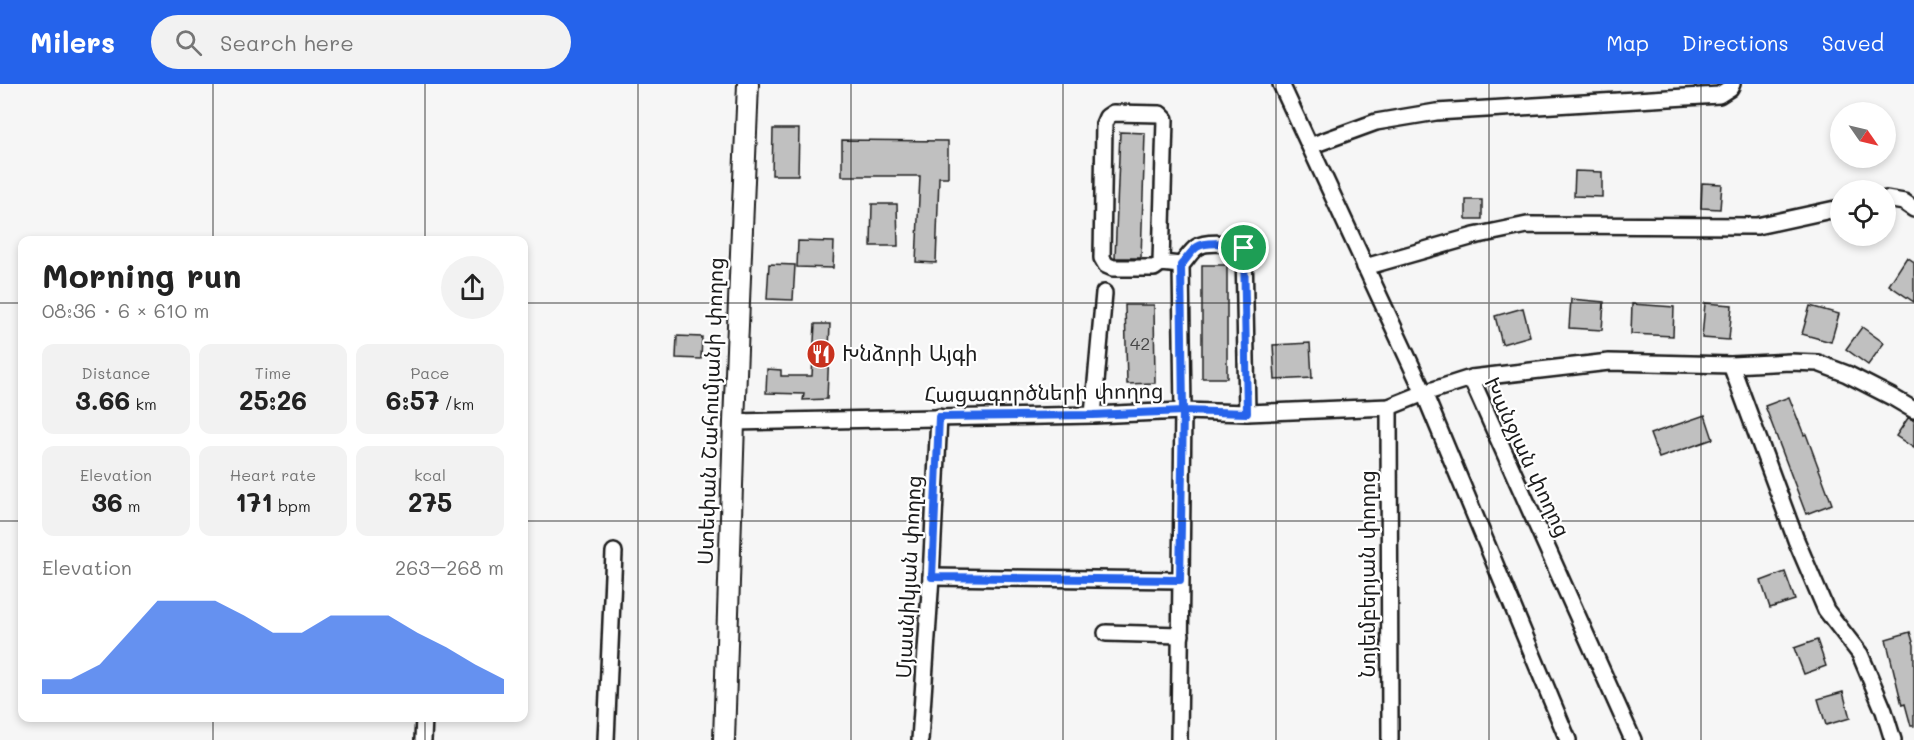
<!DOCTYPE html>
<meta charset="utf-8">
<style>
:root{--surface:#fff;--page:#f2f2f2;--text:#222;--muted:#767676;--accent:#2563eb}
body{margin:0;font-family:Mali,"Noto Sans Armenian",sans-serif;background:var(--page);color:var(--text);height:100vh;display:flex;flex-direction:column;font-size:22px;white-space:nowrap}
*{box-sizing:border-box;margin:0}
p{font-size:20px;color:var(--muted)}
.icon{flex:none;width:33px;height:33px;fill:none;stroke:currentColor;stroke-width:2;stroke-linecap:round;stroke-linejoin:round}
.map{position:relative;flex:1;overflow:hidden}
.details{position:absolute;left:18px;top:152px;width:510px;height:486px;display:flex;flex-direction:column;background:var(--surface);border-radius:12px;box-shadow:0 3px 9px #0003}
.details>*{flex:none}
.needle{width:39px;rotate:124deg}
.fabs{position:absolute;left:1830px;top:18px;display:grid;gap:12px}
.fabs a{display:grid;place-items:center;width:66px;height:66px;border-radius:50%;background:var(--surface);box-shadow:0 3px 9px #0003;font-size:30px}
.pin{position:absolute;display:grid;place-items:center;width:51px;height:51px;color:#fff;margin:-26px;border:3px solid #fff;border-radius:50%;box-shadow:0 2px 6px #0007}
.round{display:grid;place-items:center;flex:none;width:63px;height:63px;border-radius:32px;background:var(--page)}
.head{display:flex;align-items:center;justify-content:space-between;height:102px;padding:0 24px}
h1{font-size:33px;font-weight:700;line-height:45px}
.figures{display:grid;grid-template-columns:repeat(3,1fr);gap:9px;height:102px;padding:6px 24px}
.figures div{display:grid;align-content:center;border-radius:12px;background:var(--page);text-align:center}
.figures b{font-size:26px;font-weight:700}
.figures small{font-size:16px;font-weight:400}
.figures p{font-size:16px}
.chart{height:168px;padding:12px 24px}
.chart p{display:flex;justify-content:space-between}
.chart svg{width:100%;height:108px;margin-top:6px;fill:var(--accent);opacity:.7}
header{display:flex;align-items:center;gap:36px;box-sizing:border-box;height:84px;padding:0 30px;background:var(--accent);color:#fff}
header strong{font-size:28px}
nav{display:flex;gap:33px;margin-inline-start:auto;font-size:21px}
.search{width:420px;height:54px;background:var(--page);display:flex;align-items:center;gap:15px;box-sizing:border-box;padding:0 21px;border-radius:33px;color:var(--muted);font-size:22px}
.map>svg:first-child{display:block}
</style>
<header>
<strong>Milers</strong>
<div class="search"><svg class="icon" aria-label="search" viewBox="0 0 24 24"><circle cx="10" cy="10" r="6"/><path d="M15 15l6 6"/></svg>Search here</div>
<nav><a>Map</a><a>Directions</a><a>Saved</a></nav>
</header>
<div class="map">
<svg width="1914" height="656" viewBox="0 0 1914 656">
<rect width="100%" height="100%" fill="#f6f6f6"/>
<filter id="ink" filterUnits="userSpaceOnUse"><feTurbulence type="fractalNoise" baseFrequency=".0167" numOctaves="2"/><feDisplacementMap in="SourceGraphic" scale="12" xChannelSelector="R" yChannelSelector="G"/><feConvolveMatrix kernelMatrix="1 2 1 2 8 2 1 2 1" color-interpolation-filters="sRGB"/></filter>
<g filter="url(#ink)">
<!-- building -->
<g fill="#c0c0c0" stroke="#1c1c1c" stroke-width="1.5">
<polygon points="773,45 799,45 798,91 772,91"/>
<polygon points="1120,48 1145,49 1141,174 1115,174"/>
<polygon points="842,56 948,57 948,93 939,93 936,179 916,178 920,92 842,92"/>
<polygon points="1575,87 1602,88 1602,113 1574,112"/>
<polygon points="1702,99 1722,100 1720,125 1701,124"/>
<rect x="1466" y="116" width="16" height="19"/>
<polygon points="872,120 897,120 898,162 871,162"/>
<polygon points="798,157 834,158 833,184 797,183"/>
<polygon points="1907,173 1914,178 1914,218 1889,201"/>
<polygon points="769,180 795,181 793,216 767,215"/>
<rect x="1202" y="181" width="25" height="113"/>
<polygon points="1571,215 1604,218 1602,246 1569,244"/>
<polygon points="1705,219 1732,221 1729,256 1702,254"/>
<polygon points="1632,220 1674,223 1673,252 1631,250"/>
<polygon points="1125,221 1154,221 1155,299 1127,300"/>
<polygon points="1810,222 1839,230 1831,258 1802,250"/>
<polygon points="1523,224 1530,252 1502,260 1495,232"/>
<polygon points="815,240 830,240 827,315 803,316 804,310 766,309 767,285 781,286 781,292 812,292"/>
<polygon points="1862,243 1884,259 1868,281 1846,265"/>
<polygon points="677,252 702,253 701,275 676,274"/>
<polygon points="1310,259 1312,294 1275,296 1273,261"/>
<polygon points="1789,313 1804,351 1806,350 1832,420 1806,430 1765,322"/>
<polygon points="1705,331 1713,355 1659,374 1650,350"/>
<polygon points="1908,334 1914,336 1914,364 1896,352"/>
<polygon points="1785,488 1795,516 1770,524 1761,497"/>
<polygon points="1910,548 1914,561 1914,642 1911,642 1905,620 1902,621 1886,555"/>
<polygon points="1817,556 1826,582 1804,590 1794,564"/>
<polygon points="1843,608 1850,634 1826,641 1818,615"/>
</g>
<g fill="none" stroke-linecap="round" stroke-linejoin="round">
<!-- minor casing -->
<g stroke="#1c1c1c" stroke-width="20">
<g id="minor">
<polyline points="1281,0 1424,309 1568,656"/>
<polyline points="1310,62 1376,38 1436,28 1719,11 1730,4 1732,0"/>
<polyline points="1886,115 1904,118 1914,125"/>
<polyline points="1161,179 1165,35 1160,30 1113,29 1107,33 1104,40 1102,174 1106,181 1113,184 1154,184 1161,179 1181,181"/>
<polyline points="1365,183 1474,152 1527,141 1757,142 1840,124"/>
<polyline points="1731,281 1796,456 1826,526 1860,570 1884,627 1893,656"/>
<polyline points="1471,294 1609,278 1731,281 1790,278 1818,279 1847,290 1892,313 1914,326"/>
<polyline points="1389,323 1390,656"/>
<polyline points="1093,331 1104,209"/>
<polyline points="734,338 1093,331 1183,327 1247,329 1389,323 1424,309 1471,294 1633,656"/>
<polyline points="931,493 1180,496"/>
<polyline points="1106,549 1181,551"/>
<polyline points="423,656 424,633"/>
<polyline points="606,656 614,468"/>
<polyline points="920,656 931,493 939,333"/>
<path d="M1179 656 1183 327 1181 181C1186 176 1191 167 1197 163 1206 157 1235 159 1244 164L1247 329"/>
</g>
</g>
<!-- major casing -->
<g stroke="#1c1c1c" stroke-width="24">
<polyline id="major" points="724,656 734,338 748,0"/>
</g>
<!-- minor -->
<use href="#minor" stroke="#fff" stroke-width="15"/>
<!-- major -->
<use href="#major" stroke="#fff" stroke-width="20"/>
</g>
</g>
<g fill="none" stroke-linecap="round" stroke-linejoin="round" filter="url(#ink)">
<!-- route casing -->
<g stroke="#fff" stroke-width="12">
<path id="route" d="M1244 164C1235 159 1206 157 1197 163 1191 167 1186 176 1181 181L1183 327 1180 496 932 493 939 333 1093 331 1183 327 1247 329 1244 164"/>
</g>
<!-- route -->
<use href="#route" stroke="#2563eb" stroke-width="8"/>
</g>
<!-- grid -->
<path fill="none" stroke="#1c1c1c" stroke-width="1.5" stroke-opacity="0.55" d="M213 0V156M425 0V156M638 0V656M851 0V656M1063 0V656M1276 0V656M1489 0V656M1701 0V656M0 219H22M524 219H1914M0 437H22M524 437H1914M213 633V656M425 633V656"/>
<!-- icons -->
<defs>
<g id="restaurant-disc" transform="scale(1.5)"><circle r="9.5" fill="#c8321e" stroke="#fff"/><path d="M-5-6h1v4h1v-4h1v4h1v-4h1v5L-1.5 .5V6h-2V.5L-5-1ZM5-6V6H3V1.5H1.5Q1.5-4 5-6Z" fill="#fff"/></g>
</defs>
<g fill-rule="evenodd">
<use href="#restaurant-disc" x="821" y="270"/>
</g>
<g text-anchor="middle" stroke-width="4.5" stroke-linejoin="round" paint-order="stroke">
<!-- number labels -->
<g font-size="18" fill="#454545">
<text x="1140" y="266">42</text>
</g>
<!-- poi labels -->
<g font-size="21" fill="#1c1c1c" stroke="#fff" text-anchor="start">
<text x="842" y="277">Խնձորի Այգի</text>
</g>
<!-- street labels -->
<g font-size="21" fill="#1c1c1c" stroke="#fff">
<text transform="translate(1044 309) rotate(-1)" y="7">Հացագործների փողոց</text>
<text transform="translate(711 327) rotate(-88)" y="7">Ստեփան Շահումյանի փողոց</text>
<text transform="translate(1527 373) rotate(65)" y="7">Խանջյան փողոց</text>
<text transform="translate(1368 490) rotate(-90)" y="7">Նոյեմբերյան փողոց</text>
<text transform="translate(909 493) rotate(-87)" y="7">Մյասնիկյան փողոց</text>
</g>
</g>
</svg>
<div class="fabs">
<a><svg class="needle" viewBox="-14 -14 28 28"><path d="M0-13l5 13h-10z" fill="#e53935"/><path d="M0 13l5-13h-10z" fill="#767676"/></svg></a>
<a><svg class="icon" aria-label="locate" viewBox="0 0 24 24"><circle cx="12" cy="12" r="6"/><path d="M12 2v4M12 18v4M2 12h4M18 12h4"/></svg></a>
</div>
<div class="pin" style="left:1244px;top:164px;background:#1e9e55"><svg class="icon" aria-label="arrive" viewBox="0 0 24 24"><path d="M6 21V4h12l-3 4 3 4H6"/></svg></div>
<section class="details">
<div class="head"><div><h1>Morning run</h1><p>08:36 · 6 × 610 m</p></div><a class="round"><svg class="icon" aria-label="share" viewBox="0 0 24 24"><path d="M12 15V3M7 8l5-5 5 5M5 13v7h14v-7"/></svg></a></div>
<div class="figures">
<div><p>Distance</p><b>3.66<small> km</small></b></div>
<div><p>Time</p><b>25:26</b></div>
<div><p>Pace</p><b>6:57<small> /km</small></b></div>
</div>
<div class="figures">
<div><p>Elevation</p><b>36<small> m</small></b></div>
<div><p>Heart rate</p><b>171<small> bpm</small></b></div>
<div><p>kcal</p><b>275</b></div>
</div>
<div class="chart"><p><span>Elevation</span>263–268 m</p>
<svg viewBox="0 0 160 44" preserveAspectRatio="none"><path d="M0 44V38L10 38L20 32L30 19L40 6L50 6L60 6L70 12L80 19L90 19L100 12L110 12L120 12L130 19L140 25L150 32L160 38V44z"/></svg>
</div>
</section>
</div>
